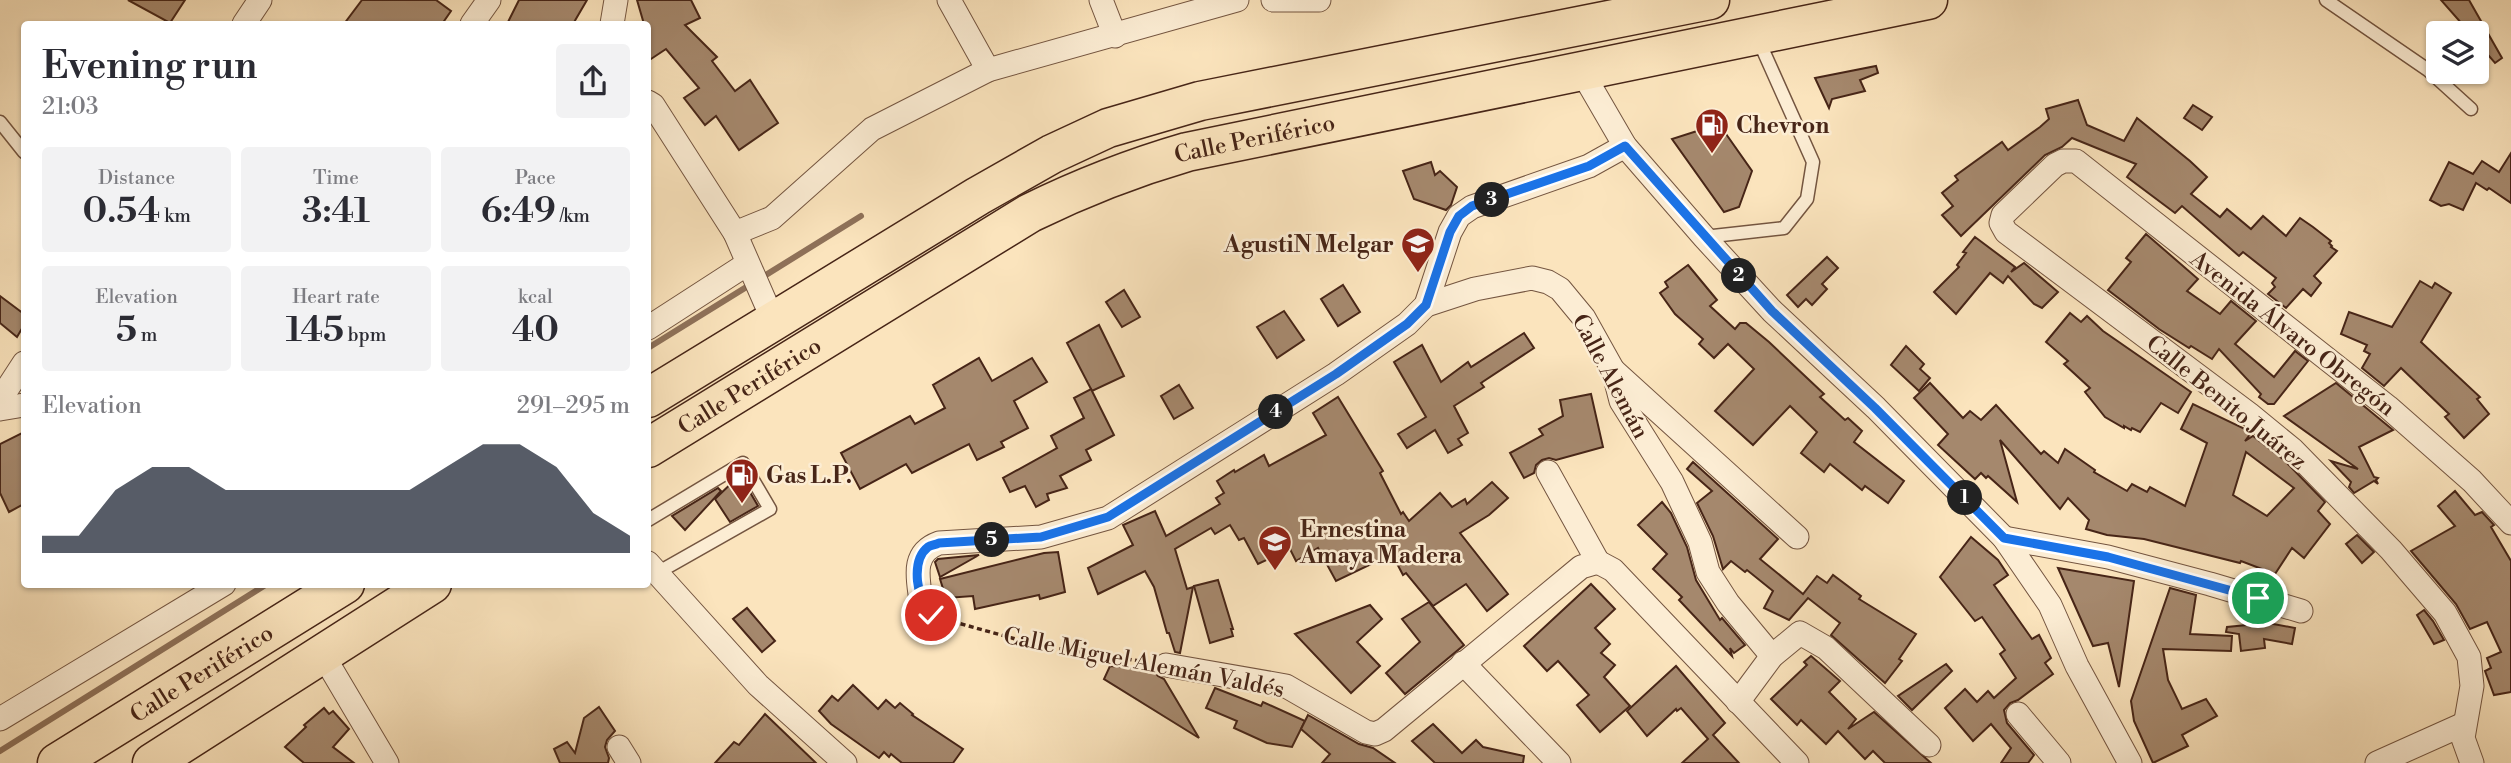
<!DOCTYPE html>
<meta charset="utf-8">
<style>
:root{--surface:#fff;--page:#f2f2f3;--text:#2b2b33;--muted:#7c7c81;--accent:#111827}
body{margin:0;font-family:"Libre Bodoni",serif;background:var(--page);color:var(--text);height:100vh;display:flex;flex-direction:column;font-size:26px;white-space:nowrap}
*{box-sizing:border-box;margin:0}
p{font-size:23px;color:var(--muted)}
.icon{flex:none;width:38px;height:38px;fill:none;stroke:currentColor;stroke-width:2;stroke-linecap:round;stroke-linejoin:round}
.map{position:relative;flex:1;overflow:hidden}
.sheet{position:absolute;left:21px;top:21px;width:630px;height:567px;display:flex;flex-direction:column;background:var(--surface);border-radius:7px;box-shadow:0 2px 5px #0004}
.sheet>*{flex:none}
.tools{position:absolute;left:2426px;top:21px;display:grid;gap:14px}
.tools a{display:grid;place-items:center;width:63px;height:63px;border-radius:7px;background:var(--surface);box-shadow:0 2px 5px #0004;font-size:35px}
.pin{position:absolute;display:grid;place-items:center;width:60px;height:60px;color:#fff;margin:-30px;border:4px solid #fff;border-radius:50%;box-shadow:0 2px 7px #0007}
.km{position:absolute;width:35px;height:35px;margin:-18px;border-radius:50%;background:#222;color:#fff;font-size:19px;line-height:35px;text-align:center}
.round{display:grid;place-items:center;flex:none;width:74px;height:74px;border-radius:7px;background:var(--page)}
.overview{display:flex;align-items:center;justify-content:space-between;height:119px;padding:0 21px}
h1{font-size:38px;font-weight:600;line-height:52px}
.figures{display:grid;grid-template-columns:repeat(3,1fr);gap:10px;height:119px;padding:7px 21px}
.figures div{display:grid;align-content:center;border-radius:7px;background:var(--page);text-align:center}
.figures b{font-size:35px;font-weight:600}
.figures small{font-size:19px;font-weight:400}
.figures p{font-size:19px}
.chart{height:196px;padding:14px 21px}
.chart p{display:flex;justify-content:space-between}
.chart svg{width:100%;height:126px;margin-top:7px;fill:var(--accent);opacity:.7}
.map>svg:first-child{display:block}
</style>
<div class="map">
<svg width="2511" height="763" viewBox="0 0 2511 763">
<rect width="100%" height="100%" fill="#fbe4bd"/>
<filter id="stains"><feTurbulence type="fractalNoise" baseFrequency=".00286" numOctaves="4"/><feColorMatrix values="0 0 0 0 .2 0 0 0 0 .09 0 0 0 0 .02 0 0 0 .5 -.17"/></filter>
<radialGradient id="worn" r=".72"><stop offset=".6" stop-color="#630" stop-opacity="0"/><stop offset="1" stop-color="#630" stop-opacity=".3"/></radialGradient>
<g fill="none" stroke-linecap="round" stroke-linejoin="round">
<!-- stream -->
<g stroke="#8e7159" stroke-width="6">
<polyline points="648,348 861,216"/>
<polyline points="0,751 267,584"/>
</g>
</g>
<!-- building -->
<g fill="#a5886d" stroke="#472517" stroke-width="2" fill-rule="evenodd">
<polygon points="128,0 185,0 170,23"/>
<polygon points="362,0 436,0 451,11 442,24 344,24"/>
<polygon points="519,0 587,0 573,24 507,24"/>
<polygon points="637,0 691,0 700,18 685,25 717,57 712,61 735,91 750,80 778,123 739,150 716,116 705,125 684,98 699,88 666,49 648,61 648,24 644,24"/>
<polygon points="2441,0 2469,0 2502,58 2495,63 2476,41 2476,33 2470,33"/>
<polygon points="1876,66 1878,73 1860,80 1865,91 1832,99 1829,108 1815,78"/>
<polygon points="2078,100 2087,125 2124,141 2137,118 2190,161 2207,177 2191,194 2220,217 2227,209 2251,229 2263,216 2286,236 2300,218 2313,227 2331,241 2329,243 2332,246 2331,247 2337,251 2314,276 2321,283 2311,296 2303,289 2286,308 2268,294 2275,287 2272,283 2276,278 2243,252 2239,256 2182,206 2175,213 2127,177 2136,164 2072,138 2062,147 2045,155 1961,236 1942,215 1953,206 1942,193 1958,180 1955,176 2002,142 2008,150 2040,127 2049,119 2046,109"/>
<polygon points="2193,105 2212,117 2202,130 2184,118"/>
<polygon points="1719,124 1752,171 1739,207 1724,212 1672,139"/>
<polygon points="2511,153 2511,203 2489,188 2487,190 2476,183 2463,210 2449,204 2441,206 2430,200 2449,162 2473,174 2482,161 2499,172"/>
<polygon points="1431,162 1435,175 1440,171 1457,187 1451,205 1446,210 1414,199 1403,171"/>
<polygon points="2146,234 2198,279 2187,291 2220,314 2231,301 2256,321 2235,344 2274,377 2295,351 2308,361 2274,404 2268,404 2259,397 2261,394 2219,349 2212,359 2191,346 2189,348 2159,329 2108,290 2131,262 2126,258"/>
<polygon points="1975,237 2015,267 2011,272 2024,263 2058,292 2042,308 2034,304 2008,276 2003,283 1990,273 1956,314 1934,292 1959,267 1957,265 1966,253 1963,252"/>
<polygon points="1827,257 1838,268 1822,284 1827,289 1812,305 1806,299 1798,307 1787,295"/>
<polygon points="1688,265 1717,300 1710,306 1735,329 1740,323 1746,323 1769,342 1824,394 1820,397 1845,420 1848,418 1862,431 1854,442 1904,481 1888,503 1865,486 1862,490 1830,464 1824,472 1801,453 1817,432 1790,406 1753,445 1715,411 1754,369 1728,344 1714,358 1699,344 1703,339 1675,314 1660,293 1668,287 1665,282"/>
<polygon points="2420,281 2432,288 2435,283 2451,293 2421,342 2480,397 2477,399 2489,414 2464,438 2445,417 2449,414 2401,368 2384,386 2362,368 2370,354 2364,351 2367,345 2341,334 2349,312 2392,327"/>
<polygon points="1343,285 1360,312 1338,326 1321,299"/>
<polygon points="1124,290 1140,317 1122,327 1106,302"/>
<polygon points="0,296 24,314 24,325 17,337 0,323"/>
<polygon points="1284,311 1304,340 1277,358 1257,327"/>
<polygon points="2070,313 2081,322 2087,316 2103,331 2191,392 2178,413 2161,403 2140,432 2132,428 2131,430 2124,426 2124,428 2105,417 2085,392 2090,388 2064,364 2068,361 2046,342"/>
<polygon points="1099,325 1124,376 1092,391 1067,343"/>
<polygon points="1524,333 1534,348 1481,383 1484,387 1454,406 1468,433 1458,439 1462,445 1448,453 1435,430 1407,448 1398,434 1426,417 1394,362 1422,345 1441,382 1468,362 1471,367"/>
<polygon points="1906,346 1924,364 1920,369 1930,378 1919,391 1891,365"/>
<polygon points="979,358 992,381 1032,358 1047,382 1014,401 1028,428 1001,442 1004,447 977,460 969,444 912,473 906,464 860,489 841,453 910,416 915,424 945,408 933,385"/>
<path d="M1930 383 1963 418 1970 411 1981 420 1996 405 2041 454 2044 451 2058 463 2065 449 2095 470 2094 472 2127 491 2132 484 2147 492 2150 487 2185 506 2207 443 2181 429 2193 404 2245 429 2251 433 2245 441 2253 436 2284 460 2325 502 2318 511 2330 524 2304 558 2292 548 2275 574 2241 561 2240 563 2144 539 2107 535 2086 529 2089 520 2068 498 2060 509 2000 440 2017 502 1988 476 1986 478 1981 473 1975 479 1938 445 1948 434 1914 398ZM2246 452 2294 488 2267 516 2233 495Z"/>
<polygon points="2336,383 2393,430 2359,447 2374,477 2378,478 2376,480 2378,484 2374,481 2354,493 2349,487 2351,482 2331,461 2358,469 2284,416"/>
<polygon points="1179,385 1193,408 1174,419 1161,396"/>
<polygon points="1091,389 1114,435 1086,450 1091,460 1060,476 1067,488 1047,494 1049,500 1036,507 1025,486 1010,492 1003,478 1057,448 1051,436 1084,418 1074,398"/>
<polygon points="1591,394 1603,447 1556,460 1549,458 1542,460 1536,465 1534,473 1524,478 1510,453 1543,435 1539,429 1563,416 1560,400"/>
<polygon points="1338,397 1383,471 1380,473 1401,514 1403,512 1409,521 1440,493 1452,507 1465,499 1467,504 1492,482 1508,498 1489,515 1460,533 1508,594 1487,611 1466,584 1433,606 1406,573 1403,575 1392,554 1336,581 1318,548 1296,561 1290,549 1258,564 1244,538 1239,540 1230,525 1215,534 1211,528 1175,549 1187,589 1193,587 1180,653 1175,652 1169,633 1167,633 1154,587 1145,571 1098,594 1088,568 1133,545 1123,525 1155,511 1166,536 1220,504 1216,498 1224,493 1217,481 1234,470 1235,472 1264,455 1269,466 1326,435 1313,413"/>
<polygon points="24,432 24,504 9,512 0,493 0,444"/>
<polygon points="1693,462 1778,539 1760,559 1803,594 1817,576 1827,583 1833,575 1861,596 1859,599 1916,634 1899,659 1902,661 1885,683 1831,635 1840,623 1808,598 1789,620 1764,608 1773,591 1747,570 1745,572 1731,561 1723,569 1713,536 1697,503 1712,491 1687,469"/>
<polygon points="740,475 758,506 730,522 715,499"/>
<polygon points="718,488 721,491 685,530 672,516"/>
<polygon points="2455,491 2475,515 2482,512 2494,525 2491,527 2511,561 2511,692 2494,695 2485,671 2491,668 2487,658 2501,652 2487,622 2470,629 2456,604 2411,551 2455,526 2438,506"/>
<polygon points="1662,502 1671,513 1687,547 1696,580 1720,620 1722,618 1745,645 1734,653 1730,648 1732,656 1679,600 1682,597 1653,569 1667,554 1638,525"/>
<polygon points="2357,535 2374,552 2362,563 2346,544"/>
<polygon points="1971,537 1998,560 2008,575 1994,585 2032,639 2039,635 2051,658 2045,663 2053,674 2018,700 2010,703 2004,710 2007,723 2034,755 2028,763 2001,763 2011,748 1991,724 1973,741 1945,708 1965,689 1977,702 1988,691 1994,698 2016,678 2000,654 2005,650 1982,617 1975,621 1940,577"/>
<polygon points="1058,552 1065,592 1040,599 1039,595 975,609 973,596 946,598 940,579 1044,553"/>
<polygon points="979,555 940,577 935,562 938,559"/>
<polygon points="2058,568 2134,581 2119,687 2108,643 2093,646"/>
<polygon points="1218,580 1233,629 1231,629 1233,636 1210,643 1194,586"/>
<polygon points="1591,584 1615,609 1595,628 1610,644 1601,653 1615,665 1604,677 1630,706 1600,732 1577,705 1589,695 1558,661 1547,671 1524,646"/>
<polygon points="2170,588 2196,595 2190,634 2232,636 2231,651 2163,649 2168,680 2182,709 2206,699 2217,716 2182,735 2188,746 2153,763 2134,721 2131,701"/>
<polygon points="1429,602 1464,645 1405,694 1386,673 1420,642 1402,619"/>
<polygon points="1370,605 1382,619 1357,642 1380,666 1351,693 1295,634"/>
<polygon points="747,608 775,641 762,652 733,619"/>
<polygon points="2424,610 2433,621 2444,640 2434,644 2417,615"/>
<polygon points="2268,623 2295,628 2292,644 2264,639 2265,648 2241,651 2239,634 2226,632 2227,627"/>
<polygon points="1811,656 1840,681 1829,692 1856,719 1848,729 1874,712 1931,763 1885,763 1873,751 1865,759 1838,731 1826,744 1801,720 1797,725 1771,699 1807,665 1804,662"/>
<polygon points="1946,664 1952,671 1912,710 1898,696"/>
<polygon points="1110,666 1153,670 1158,676 1164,679 1199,738 1104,679"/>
<polygon points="1676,666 1725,723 1713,735 1739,763 1682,763 1708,739 1681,708 1677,711 1676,709 1647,736 1627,711"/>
<polygon points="853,685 878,709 886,700 895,708 900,703 913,714 912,715 963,749 953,763 902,763 891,754 889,757 884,752 879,758 831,724 819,711 832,696 838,701"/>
<polygon points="1215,688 1261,706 1263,702 1305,721 1292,747 1267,743 1234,728 1237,721 1206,708"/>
<polygon points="599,707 615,731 607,740 605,747 609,758 608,763 560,763 554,749 567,742 575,753 584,718"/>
<polygon points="324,708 329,714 333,711 349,729 333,747 354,763 304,763 285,747 306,727 304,725"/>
<polygon points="765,714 816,763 715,763 734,742 739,745"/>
<polygon points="1308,715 1359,744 1373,748 1395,763 1322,763 1330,754 1301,729"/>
<polygon points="1433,724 1462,753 1476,740 1483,747 1524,756 1523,763 1435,763 1412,741"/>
</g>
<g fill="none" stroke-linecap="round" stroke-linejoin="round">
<!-- service casing -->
<g stroke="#745540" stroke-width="15">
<g id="service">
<polyline points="2326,0 2428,70 2471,109"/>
<polyline points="0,122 24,152"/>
<polyline points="1704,237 1784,228 1807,199 1813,162 1758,39"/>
<polyline points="648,520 743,463 770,509 657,573"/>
</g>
</g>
<!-- minor casing -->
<g stroke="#745540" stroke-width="25">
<g id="minor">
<polyline points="949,0 988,70"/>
<polyline points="1101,0 1115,36"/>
<polyline points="1273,0 1319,0"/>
<polyline points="244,24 260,0"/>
<polyline points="472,24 489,0"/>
<polyline points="612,24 616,0"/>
<polyline points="1582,72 1625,146 1704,237 1772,311 1876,408 2004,538 2050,605 2077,666 2130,763"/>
<polyline points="648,102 653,105 735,233 773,320"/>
<polyline points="735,233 772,218 872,129 988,70 1237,0"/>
<polyline points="1426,305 1475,289 1532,278 1548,282 1560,289 1584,318 1613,370 1621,401 1672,482 1700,542 1708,572 1728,603 1772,656"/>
<polyline points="648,328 747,264"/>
<polyline points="1613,370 1797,537"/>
<polyline points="0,400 24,363"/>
<polyline points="0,409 24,405"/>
<polyline points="1548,472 1598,562"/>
<polyline points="2004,538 2108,557 2210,584 2301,611"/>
<polyline points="1598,562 1613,570 1797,763"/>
<polyline points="648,563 758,685 845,763"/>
<path d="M921 601C918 578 911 553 939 543L1041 537 1108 518 1336 374 1407 324 1426 305 1450 232 1459 216 1472 207 1589 166 1625 146"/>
<polyline points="323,655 387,763"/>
<polyline points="1463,663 1559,763"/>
<polyline points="1166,665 1286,686 1366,732 1375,734 1384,730 1581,567 1598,562"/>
<polyline points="1738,702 1772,656 1800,633 1826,648 1929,745"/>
<polyline points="2018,714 2059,763"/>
<polyline points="0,719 224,584"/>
<polyline points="619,747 629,763"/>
<polyline points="2377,763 2464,724"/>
<polyline points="2472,763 2463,738 2472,686 2469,657 2445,613 2391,550 2293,450 2249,414 2006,232 2001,223 2003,215 2055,165 2063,161 2076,161 2388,407 2472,481 2511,523"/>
</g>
</g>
<!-- trunk casing -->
<g stroke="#472517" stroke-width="41">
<g id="trunk">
<polyline points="648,398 978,196 1052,154 1108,128 1200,101 1710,0"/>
<path id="s1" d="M648 448 1030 213C1081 188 1132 168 1187 152L1928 0"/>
<path id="s2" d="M57 763 345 584"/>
<polyline points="152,763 432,584"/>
</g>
</g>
<!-- path -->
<polyline stroke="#472517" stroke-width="3.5" stroke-dasharray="5 3.5" stroke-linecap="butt" points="936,617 1041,646 1147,662"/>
<!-- service -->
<use href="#service" stroke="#fcedd4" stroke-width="12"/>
<!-- minor -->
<use href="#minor" stroke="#fcedd4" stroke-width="23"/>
<!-- trunk -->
<use href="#trunk" stroke="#fbe4bd" stroke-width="38"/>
</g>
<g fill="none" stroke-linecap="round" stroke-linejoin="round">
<!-- route casing -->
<g stroke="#fff" stroke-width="14">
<path id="route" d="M931 615C917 601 910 561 928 547 931 545 935 545 939 543L1041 537 1108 517 1336 374 1407 324 1426 305 1450 232 1459 216 1472 206 1589 166 1625 146 1772 311 1875 408 2004 538 2108 557 2258 598"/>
</g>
<!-- route -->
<use href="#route" stroke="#1a73e8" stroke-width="9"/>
</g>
<!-- icons -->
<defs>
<g id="fuel-pin" transform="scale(1.75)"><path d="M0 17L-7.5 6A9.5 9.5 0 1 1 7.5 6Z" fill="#8f2418" stroke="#fcedd4"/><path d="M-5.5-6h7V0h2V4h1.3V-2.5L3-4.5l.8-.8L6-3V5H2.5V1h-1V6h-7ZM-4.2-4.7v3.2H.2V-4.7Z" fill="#fff"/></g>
<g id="school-pin" transform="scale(1.75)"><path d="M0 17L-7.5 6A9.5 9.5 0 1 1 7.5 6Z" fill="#8f2418" stroke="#fcedd4"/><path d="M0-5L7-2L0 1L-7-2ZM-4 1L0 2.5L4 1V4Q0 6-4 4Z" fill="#fff"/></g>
</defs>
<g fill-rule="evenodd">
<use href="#fuel-pin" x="1712" y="125"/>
<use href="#school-pin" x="1418" y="244"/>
<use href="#fuel-pin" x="742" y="475"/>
<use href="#school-pin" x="1275" y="542"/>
</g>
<g text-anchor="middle" stroke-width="5" stroke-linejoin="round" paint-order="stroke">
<!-- poi labels -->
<g font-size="23" font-weight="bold" fill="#472517" stroke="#fcedd4" text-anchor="start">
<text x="1736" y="133">Chevron</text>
<text x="1394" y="252" text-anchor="end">AgustiN Melgar</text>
<text x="766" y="483">Gas L.P.</text>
<text x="1300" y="537">Ernestina<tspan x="1300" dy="26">Amaya Madera</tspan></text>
</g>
<!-- street labels -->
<g font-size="23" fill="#472517" stroke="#fcedd4">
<text dy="8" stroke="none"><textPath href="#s1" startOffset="686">Calle Periférico</textPath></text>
<text transform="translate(2293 333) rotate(38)" y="8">Avenida Álvaro Obregón</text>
<text transform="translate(1611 376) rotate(62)" y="8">Calle Alemán</text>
<text dy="8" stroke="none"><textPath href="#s1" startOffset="119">Calle Periférico</textPath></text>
<text transform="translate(2227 402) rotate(39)" y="8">Calle Benito Juárez</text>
<text transform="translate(1144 662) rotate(11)" y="8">Calle Miguel Alemán Valdés</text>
<text dy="8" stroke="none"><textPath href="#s2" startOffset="170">Calle Periférico</textPath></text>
</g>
</g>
<rect width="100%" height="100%" filter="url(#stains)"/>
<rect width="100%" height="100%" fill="url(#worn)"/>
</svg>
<div class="tools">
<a><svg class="icon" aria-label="layers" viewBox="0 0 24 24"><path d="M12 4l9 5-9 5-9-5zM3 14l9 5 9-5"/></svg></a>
</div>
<div class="pin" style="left:2258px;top:598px;background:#1e9e55"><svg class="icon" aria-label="arrive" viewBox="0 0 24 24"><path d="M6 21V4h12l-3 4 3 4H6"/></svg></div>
<div class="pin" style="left:931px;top:615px;background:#d93025"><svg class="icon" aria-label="check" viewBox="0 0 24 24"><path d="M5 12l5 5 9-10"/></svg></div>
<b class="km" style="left:1965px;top:498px">1</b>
<b class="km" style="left:1739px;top:276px">2</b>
<b class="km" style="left:1492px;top:200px">3</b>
<b class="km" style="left:1276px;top:412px">4</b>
<b class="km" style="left:992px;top:540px">5</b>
<section class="sheet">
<div class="overview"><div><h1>Evening run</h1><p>21:03</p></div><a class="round"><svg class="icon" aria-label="share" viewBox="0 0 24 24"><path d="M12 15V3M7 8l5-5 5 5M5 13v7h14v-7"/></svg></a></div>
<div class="figures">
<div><p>Distance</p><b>0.54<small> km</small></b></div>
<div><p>Time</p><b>3:41</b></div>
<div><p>Pace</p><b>6:49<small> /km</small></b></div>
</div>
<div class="figures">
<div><p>Elevation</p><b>5<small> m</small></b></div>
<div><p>Heart rate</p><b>145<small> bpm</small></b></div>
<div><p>kcal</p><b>40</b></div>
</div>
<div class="chart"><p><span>Elevation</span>291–295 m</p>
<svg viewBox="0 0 160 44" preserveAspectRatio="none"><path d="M0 44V38L10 38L20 22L30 14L40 14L50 22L60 22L70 22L80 22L90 22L100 22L110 14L120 6L130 6L140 14L150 30L160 38V44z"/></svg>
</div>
</section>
</div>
